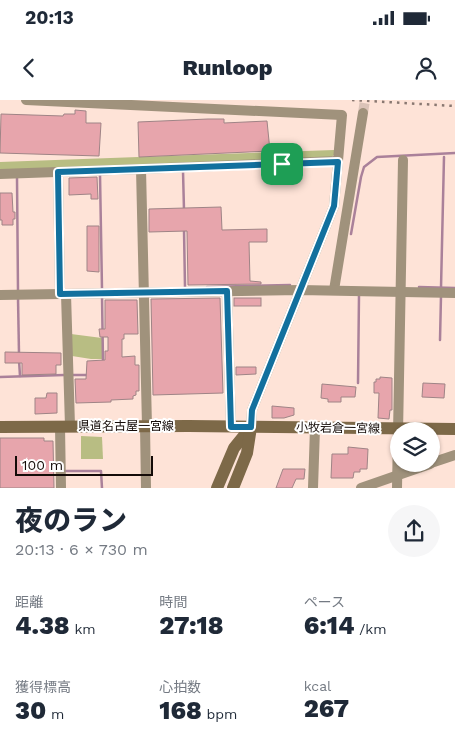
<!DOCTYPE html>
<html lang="ja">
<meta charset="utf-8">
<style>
:root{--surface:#fff;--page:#f6f6f7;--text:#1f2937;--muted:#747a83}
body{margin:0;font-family:"Work Sans","Noto Sans JP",sans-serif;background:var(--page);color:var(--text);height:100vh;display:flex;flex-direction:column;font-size:19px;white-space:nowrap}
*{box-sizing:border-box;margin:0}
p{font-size:16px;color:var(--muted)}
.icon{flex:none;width:28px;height:28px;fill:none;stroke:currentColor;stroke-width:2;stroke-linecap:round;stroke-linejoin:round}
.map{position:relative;height:388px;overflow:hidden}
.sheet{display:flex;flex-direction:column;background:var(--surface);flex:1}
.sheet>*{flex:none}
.buttons{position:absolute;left:390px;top:322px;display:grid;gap:10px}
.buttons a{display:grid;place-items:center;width:50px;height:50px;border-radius:50%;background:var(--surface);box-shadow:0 1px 4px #0004;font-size:25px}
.scale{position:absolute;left:15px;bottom:12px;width:138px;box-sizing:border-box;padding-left:5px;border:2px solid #140b08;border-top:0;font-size:14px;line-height:18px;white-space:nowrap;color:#140b08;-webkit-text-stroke:4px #fff;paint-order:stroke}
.pin{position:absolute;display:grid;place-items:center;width:42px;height:42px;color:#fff;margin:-21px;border-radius:10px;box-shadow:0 2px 8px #0006}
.round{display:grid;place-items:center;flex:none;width:52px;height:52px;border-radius:26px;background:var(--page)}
.summary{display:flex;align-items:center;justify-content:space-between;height:85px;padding:0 15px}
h1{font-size:28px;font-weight:800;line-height:38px}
.stats{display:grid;grid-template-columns:repeat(3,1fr);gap:8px;height:85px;padding:5px 15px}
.stats div{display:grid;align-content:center}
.stats b{font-size:25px;font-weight:800}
.stats small{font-size:14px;font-weight:400}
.stats p{font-size:14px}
.status{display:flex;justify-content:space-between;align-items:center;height:35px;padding:0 25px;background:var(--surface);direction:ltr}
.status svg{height:14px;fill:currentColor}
header{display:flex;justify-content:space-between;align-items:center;height:65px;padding:0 15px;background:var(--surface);font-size:22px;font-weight:800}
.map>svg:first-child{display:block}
</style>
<div class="status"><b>20:13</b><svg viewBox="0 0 49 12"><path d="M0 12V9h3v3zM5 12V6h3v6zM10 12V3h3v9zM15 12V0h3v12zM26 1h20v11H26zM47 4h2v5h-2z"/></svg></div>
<header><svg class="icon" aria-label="back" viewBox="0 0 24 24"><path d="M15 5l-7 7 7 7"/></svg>Runloop<svg class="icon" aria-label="person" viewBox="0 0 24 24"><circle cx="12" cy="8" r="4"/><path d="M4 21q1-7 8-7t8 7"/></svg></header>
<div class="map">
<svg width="455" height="388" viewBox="0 0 455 388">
<rect width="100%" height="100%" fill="#fee3d7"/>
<!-- green -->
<g fill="#b8bd83">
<polygon points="334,50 334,55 329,59 0,72 0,62"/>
<polygon points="71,234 102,238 102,259 91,259 72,256"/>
<polygon points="81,336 102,337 103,359 81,359"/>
</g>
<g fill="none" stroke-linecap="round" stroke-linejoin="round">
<!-- stream -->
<g stroke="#aa819a" stroke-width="2.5">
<polyline points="183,71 184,110"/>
<polyline points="100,75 102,189"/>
<polyline points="17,78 18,191"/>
<polyline points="184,130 185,187"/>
<polyline points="351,134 361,77 364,67 377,57 455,53"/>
<polyline points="207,187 290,185"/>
<polyline points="419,187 455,188"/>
<polyline points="441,188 444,57"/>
<polyline points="102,196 103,262"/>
<polyline points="18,198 19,254"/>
<polyline points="440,240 441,196"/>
<polyline points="19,260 20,276"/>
<polyline points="72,275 88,275"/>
<polyline points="0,277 64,275"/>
<polyline points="358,283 359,195"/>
<polyline points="64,371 101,371 102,388"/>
</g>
</g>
<!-- building -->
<g fill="#e7a5ac" stroke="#9f8486">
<polygon points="75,10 86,11 86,23 101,23 99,56 0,53 1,14 63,16 64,14 75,14"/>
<polygon points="208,19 224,19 224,23 267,21 270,51 139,57 138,22"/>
<polygon points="97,77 98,99 91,99 91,94 69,95 69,78"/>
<polygon points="0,93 12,93 13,112 15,112 15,119 13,119 13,125 2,125 2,120 0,120"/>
<polygon points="221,107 222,130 267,129 267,142 249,142 250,181 261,182 261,184 188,185 187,131 149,132 149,109"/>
<polygon points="87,126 99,126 99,172 87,171"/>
<polygon points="220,198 223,293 153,295 151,199"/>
<rect x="234" y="198" width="27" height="8"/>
<polygon points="105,200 137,200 138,234 124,234 124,239 122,239 122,257 135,256 135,265 139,265 139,291 136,291 136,295 133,296 133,299 111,300 111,302 76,303 75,279 86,279 87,261 105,260 105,251 108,251 108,237 100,237 99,229 105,229"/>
<polygon points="5,252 61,253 61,265 56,265 56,274 22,275 22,263 5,263"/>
<polygon points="236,267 256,267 256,274 236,275"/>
<polygon points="380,277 392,278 392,310 390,310 389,319 378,318 379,293 374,293 374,282 376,282 376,279 380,279"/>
<polygon points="423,283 445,284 444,298 422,297"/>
<polygon points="322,284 356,287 355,297 341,297 341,302 328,302 328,299 321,298"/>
<polygon points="47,293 57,293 57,313 35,314 35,298 46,298"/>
<polygon points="272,306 294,308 294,315 284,318 272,318"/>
<polygon points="0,338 44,338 44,341 53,341 54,388 0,388"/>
<polygon points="348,347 368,349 367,369 360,369 360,372 354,372 353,378 331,378 332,354 348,354"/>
<polygon points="283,369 305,369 304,379 296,379 292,388 276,388"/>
</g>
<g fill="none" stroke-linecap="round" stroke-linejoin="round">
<!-- street-tunnel -->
<polyline stroke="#dbc3b8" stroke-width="10" stroke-dasharray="10 5" stroke-linecap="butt" points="363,13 365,0"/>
<!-- street -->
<g stroke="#a0927c" stroke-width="10">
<polyline points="26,0 342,15 334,106 252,310 251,327"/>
<polyline points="141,69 338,61"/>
<polyline points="58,72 60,194"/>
<polyline points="0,74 141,69 147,326"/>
<polyline points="334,190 363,13"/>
<polyline points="227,191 231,327"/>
<polyline points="66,194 70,326"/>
<polyline points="0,195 300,190 455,193"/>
<polyline points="60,326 61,388"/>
<polyline points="145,326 146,388"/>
<polyline points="431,363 455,355"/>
<polyline points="313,388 315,328"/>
<polyline points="361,388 430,364"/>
<polyline points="397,388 403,60"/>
</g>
<!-- secondary -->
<g stroke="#7d6948" stroke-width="12">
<polyline points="0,327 189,326 455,329"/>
<polyline points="217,388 234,348 251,327"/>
<polyline points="233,388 247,353 251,327"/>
</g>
<!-- rail -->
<polyline stroke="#8a7871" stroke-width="2.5" stroke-dasharray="2.5 5" stroke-linecap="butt" points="352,0 455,6"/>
</g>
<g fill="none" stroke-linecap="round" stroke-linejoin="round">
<!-- route casing -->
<g stroke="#fff" stroke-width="10">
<polygon id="route" points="338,62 334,106 252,310 251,327 231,327 227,191 60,194 58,72"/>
</g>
<!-- route -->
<use href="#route" stroke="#12709e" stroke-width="6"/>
</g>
<g text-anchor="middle" stroke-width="4" stroke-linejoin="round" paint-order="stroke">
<!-- street labels -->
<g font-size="12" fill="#140b08" stroke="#fff">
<text x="126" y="330">県道名古屋一宮線</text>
<text transform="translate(338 328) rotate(1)" y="4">小牧岩倉一宮線</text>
</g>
</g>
</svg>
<div class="buttons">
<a><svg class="icon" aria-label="layers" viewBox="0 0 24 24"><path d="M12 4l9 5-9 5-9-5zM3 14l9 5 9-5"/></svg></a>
</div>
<div class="scale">100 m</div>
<div class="pin" style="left:282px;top:64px;background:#1e9e55"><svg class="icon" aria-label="arrive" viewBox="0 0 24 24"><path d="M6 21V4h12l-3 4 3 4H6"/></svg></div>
</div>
<section class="sheet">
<div class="summary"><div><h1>夜のラン</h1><p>20:13 · 6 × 730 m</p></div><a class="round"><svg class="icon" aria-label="share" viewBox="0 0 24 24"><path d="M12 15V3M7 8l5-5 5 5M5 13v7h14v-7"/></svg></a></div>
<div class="stats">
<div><p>距離</p><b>4.38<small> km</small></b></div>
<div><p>時間</p><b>27:18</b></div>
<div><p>ペース</p><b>6:14<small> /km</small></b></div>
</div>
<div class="stats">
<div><p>獲得標高</p><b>30<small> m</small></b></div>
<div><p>心拍数</p><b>168<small> bpm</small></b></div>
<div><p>kcal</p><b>267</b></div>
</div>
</section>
